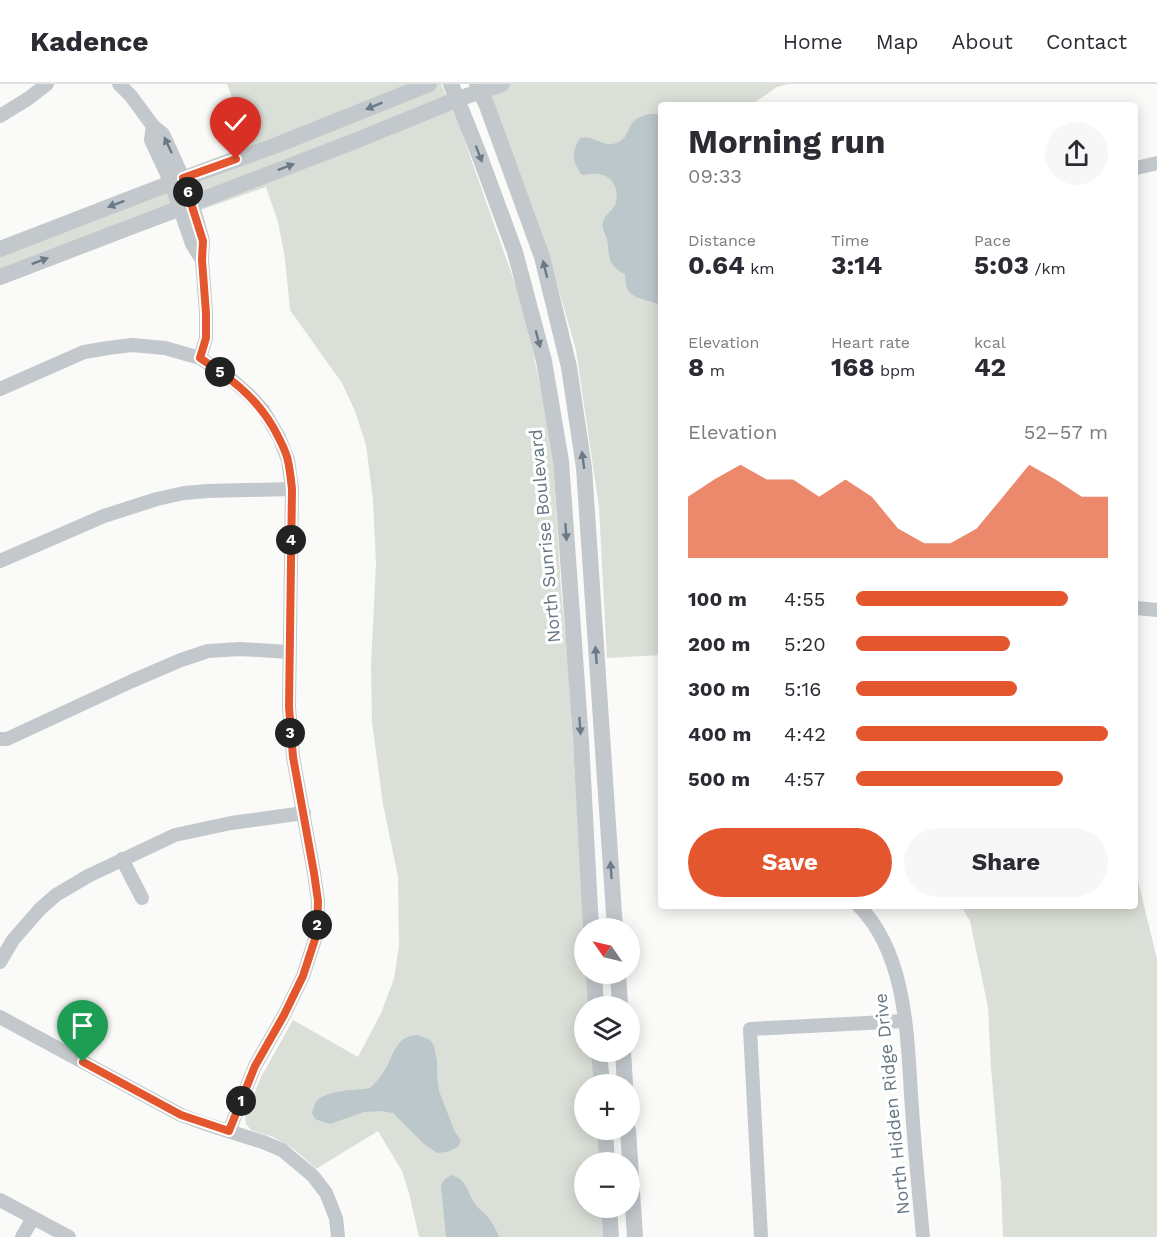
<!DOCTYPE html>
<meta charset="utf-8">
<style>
:root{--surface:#fff;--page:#f7f7f7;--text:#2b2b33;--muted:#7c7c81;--line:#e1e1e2;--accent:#e4572e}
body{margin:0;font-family:"Work Sans",sans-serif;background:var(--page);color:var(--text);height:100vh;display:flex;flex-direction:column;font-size:22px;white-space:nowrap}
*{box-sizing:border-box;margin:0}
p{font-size:20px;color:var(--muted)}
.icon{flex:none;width:33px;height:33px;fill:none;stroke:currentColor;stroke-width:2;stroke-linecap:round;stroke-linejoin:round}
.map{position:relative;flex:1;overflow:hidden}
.drawer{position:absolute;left:658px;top:18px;width:480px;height:807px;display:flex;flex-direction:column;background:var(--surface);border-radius:6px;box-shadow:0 3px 15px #0003}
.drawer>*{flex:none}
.needle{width:39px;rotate:304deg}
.fabs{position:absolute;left:574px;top:834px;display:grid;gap:12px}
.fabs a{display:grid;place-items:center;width:66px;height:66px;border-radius:50%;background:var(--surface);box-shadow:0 3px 15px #0003;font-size:30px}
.pin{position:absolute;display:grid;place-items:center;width:51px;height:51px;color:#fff;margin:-62px -26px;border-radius:50% 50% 50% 0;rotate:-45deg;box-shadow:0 0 6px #0007}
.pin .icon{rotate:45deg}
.km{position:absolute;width:30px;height:30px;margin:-15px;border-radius:50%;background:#222;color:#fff;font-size:16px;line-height:30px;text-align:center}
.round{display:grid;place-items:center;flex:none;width:63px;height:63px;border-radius:32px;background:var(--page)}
.overview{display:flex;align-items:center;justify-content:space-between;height:102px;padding:0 30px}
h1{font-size:33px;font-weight:700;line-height:45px}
.metrics{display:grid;grid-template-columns:repeat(3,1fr);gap:9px;height:102px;padding:6px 30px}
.metrics div{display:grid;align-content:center}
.metrics b{font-size:26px;font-weight:700}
.metrics small{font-size:16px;font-weight:400}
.metrics p{font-size:16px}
.chart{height:168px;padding:12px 30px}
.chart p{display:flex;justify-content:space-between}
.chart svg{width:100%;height:108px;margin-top:6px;fill:var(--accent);opacity:.7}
.button{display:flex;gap:12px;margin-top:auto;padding:12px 30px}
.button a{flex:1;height:69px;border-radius:36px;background:var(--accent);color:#fff;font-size:24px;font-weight:700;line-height:69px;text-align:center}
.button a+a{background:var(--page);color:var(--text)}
ul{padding:0 30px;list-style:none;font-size:20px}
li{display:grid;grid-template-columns:96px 72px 1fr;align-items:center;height:45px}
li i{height:15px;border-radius:8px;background:var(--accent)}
header{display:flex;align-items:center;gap:36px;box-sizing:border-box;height:84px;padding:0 30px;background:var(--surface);border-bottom:2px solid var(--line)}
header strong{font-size:28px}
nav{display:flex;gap:33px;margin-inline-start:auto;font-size:21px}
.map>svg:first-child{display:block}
</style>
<header>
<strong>Kadence</strong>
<nav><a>Home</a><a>Map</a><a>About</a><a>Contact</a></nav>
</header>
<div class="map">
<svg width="1157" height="1153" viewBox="0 0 1157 1153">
<rect width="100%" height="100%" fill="#fafaf8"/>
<!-- green -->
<g fill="#dadfd7">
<polygon points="227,0 441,0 460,44 524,225 546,331 553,375 561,505 568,579 585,856 585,890 587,890 589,922 585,922 585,968 592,968 594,1000 585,1000 585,1046 597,1046 599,1078 585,1078 585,1124 601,1124 603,1153 419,1153 409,1109 402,1087 378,1047 316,1085 294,1065 273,1053 251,1046 246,1040 245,1033 261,993 293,936 358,973 381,929 394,895 399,862 398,793 383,720 372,638 371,581 376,480 373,415 366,361 355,327 342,299 290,226 285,175 278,138 266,103 84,167 0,200 0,157 251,60"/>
<polygon points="485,0 789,0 777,3 751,21 662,21 661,571 607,574 599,423 576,266 549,172"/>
<polygon points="1136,789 1157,875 1157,1153 1003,1153 1001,1100 991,983 988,923 970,837 961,822 1136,822"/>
</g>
<!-- water -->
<g fill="#bbc7cb">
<path d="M650 30H661L662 154C656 162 657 166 661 174V222C651 215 633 217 627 204 625 200 626 194 625 190 606 181 610 172 607 155 605 149 601 144 603 138 605 130 613 127 616 119 617 115 617 110 616 105 611 89 597 88 582 91 572 77 571 70 580 54 582 54 587 53 589 54 599 56 606 63 616 59 634 53 622 35 650 30Z"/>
<path d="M418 951 430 956 434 962 437 977V992L439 1007 454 1046 461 1057 458 1063 447 1068 437 1069 423 1059 393 1029 380 1027 364 1028 330 1040 315 1035 312 1029C312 1028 315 1020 315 1019 325 1005 354 1007 370 1004 376 998 382 992 386 984 395 968 396 952 418 951Z"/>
<path d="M452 1091C470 1098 466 1109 476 1121 478 1124 481 1126 483 1128 490 1135 496 1144 499 1153H446L441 1101 445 1095Z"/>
</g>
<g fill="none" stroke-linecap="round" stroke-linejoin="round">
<!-- minor -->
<g stroke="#c3c8cc" stroke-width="14">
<polyline points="119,0 131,12 153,42 163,50 183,94 196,132 203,157 202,176 206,229 206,254 200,274"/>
<polyline points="0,32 29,14 47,0"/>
<polyline points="153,42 151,56 171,99 192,160 202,176"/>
<polyline points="1136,84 1157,79"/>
<polyline points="0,305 84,268 108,264 132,261 165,264 200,274 232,296 249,311 263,326 279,353 288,376 292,405 289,623 293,673 314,789 318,817 317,849 303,892 284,931 255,982 229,1047"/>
<polyline points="0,477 104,432 157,415 184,409 208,407 292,405"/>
<polyline points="1136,524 1157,526"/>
<polyline points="0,655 7,655 132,597 181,576 208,567 240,565 289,568"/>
<polyline points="122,775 142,814"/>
<path d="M859 822C909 873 907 959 912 1025 915 1068 919 1110 923 1153"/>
<polyline points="0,878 13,856 40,825 56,811 88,792 175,751 231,739 304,729"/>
<polyline points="0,933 181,1031 206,1040 263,1058 282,1066 313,1092 326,1109 336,1134 338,1153"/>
<polyline points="0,1116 69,1153"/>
<polyline points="22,1153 33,1134"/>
<polyline points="761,1153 750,945 905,937"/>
</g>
<!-- tertiary -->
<g stroke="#c3c8cc" stroke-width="16">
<polyline points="451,0 480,73 515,168 544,277 561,377 581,657 591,844"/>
<polyline points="477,0 487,22 542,173 569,283 584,384 615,844"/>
<polyline points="0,165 171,99 277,61 429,0"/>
<polyline points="0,193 350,59 458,15 502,0"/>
<polyline points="594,890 596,922"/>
<polyline points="618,890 620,922"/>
<polyline points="599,968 602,1000"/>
<polyline points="623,968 625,1000"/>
<polyline points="605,1046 607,1078"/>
<polyline points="628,1046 635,1153"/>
<polyline points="609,1124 611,1153"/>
</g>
</g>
<!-- one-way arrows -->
<defs><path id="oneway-solid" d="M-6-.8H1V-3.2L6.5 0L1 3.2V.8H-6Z" transform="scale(1.5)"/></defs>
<g fill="#6a7a87">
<use href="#oneway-solid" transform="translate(374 22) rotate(158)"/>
<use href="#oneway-solid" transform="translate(168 61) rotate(-115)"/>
<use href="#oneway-solid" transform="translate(479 70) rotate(69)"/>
<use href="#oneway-solid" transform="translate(286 83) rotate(-21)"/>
<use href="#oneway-solid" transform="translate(116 120) rotate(159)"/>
<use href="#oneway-solid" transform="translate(40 177) rotate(-21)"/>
<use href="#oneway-solid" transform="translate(545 185) rotate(-104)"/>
<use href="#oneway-solid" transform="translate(538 255) rotate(75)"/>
<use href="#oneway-solid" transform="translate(583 376) rotate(-98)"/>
<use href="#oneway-solid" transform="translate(566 448) rotate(86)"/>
<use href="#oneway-solid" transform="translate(596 571) rotate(-94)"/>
<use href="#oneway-solid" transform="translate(580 642) rotate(86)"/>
<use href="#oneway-solid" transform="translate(611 786) rotate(-94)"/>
</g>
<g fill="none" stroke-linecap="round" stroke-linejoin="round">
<!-- route casing -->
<g stroke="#fff" stroke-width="12">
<path id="route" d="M83 978 181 1031 229 1047 255 982 284 931 303 892 317 849 318 817 314 789 293 673 289 623 292 405C291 396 290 386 288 377 286 366 279 354 273 343 254 311 231 295 200 274L206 254V229L202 176 203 157 183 94 236 75"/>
</g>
<!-- route -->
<use href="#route" stroke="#e4572e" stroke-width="8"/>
</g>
<g text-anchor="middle" stroke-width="6" stroke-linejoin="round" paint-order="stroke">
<!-- street labels -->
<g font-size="18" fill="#657683" stroke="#fff">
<text transform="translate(545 452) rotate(-95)" y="6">North Sunrise Boulevard</text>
<text transform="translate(892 1020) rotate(-96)" y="6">North Hidden Ridge Drive</text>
</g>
</g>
</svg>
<div class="fabs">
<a><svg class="needle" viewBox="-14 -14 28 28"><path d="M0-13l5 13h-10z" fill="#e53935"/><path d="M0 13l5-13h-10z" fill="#7c7c81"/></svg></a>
<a><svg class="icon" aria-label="layers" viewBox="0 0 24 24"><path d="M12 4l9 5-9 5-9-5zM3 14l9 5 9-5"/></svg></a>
<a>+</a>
<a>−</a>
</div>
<div class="pin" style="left:83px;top:978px;background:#1e9e55"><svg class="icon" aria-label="arrive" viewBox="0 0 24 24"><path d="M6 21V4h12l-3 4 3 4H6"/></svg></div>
<div class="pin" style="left:236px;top:75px;background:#d93025"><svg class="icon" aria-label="check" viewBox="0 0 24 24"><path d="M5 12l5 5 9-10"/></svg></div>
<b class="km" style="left:241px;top:1017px">1</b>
<b class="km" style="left:317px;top:841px">2</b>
<b class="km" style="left:290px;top:649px">3</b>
<b class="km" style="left:291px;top:456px">4</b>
<b class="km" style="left:220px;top:288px">5</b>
<b class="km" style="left:188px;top:108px">6</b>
<section class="drawer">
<div class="overview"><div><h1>Morning run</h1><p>09:33</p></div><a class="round"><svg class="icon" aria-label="share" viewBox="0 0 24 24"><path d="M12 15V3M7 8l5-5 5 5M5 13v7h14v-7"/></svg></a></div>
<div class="metrics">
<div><p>Distance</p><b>0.64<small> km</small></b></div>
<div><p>Time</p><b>3:14</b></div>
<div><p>Pace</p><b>5:03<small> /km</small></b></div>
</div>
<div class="metrics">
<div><p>Elevation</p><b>8<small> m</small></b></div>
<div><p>Heart rate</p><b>168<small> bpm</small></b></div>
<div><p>kcal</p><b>42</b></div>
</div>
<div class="chart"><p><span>Elevation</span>52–57 m</p>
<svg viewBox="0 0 160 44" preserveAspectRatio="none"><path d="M0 44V19L10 12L20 6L30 12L40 12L50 19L60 12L70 19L80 32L90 38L100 38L110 32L120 19L130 6L140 12L150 19L160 19V44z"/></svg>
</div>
<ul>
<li><b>100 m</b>4:55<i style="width:84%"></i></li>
<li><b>200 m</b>5:20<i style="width:61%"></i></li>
<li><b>300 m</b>5:16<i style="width:64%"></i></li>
<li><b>400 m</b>4:42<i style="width:100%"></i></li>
<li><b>500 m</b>4:57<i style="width:82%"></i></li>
</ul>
<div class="button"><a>Save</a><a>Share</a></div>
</section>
</div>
